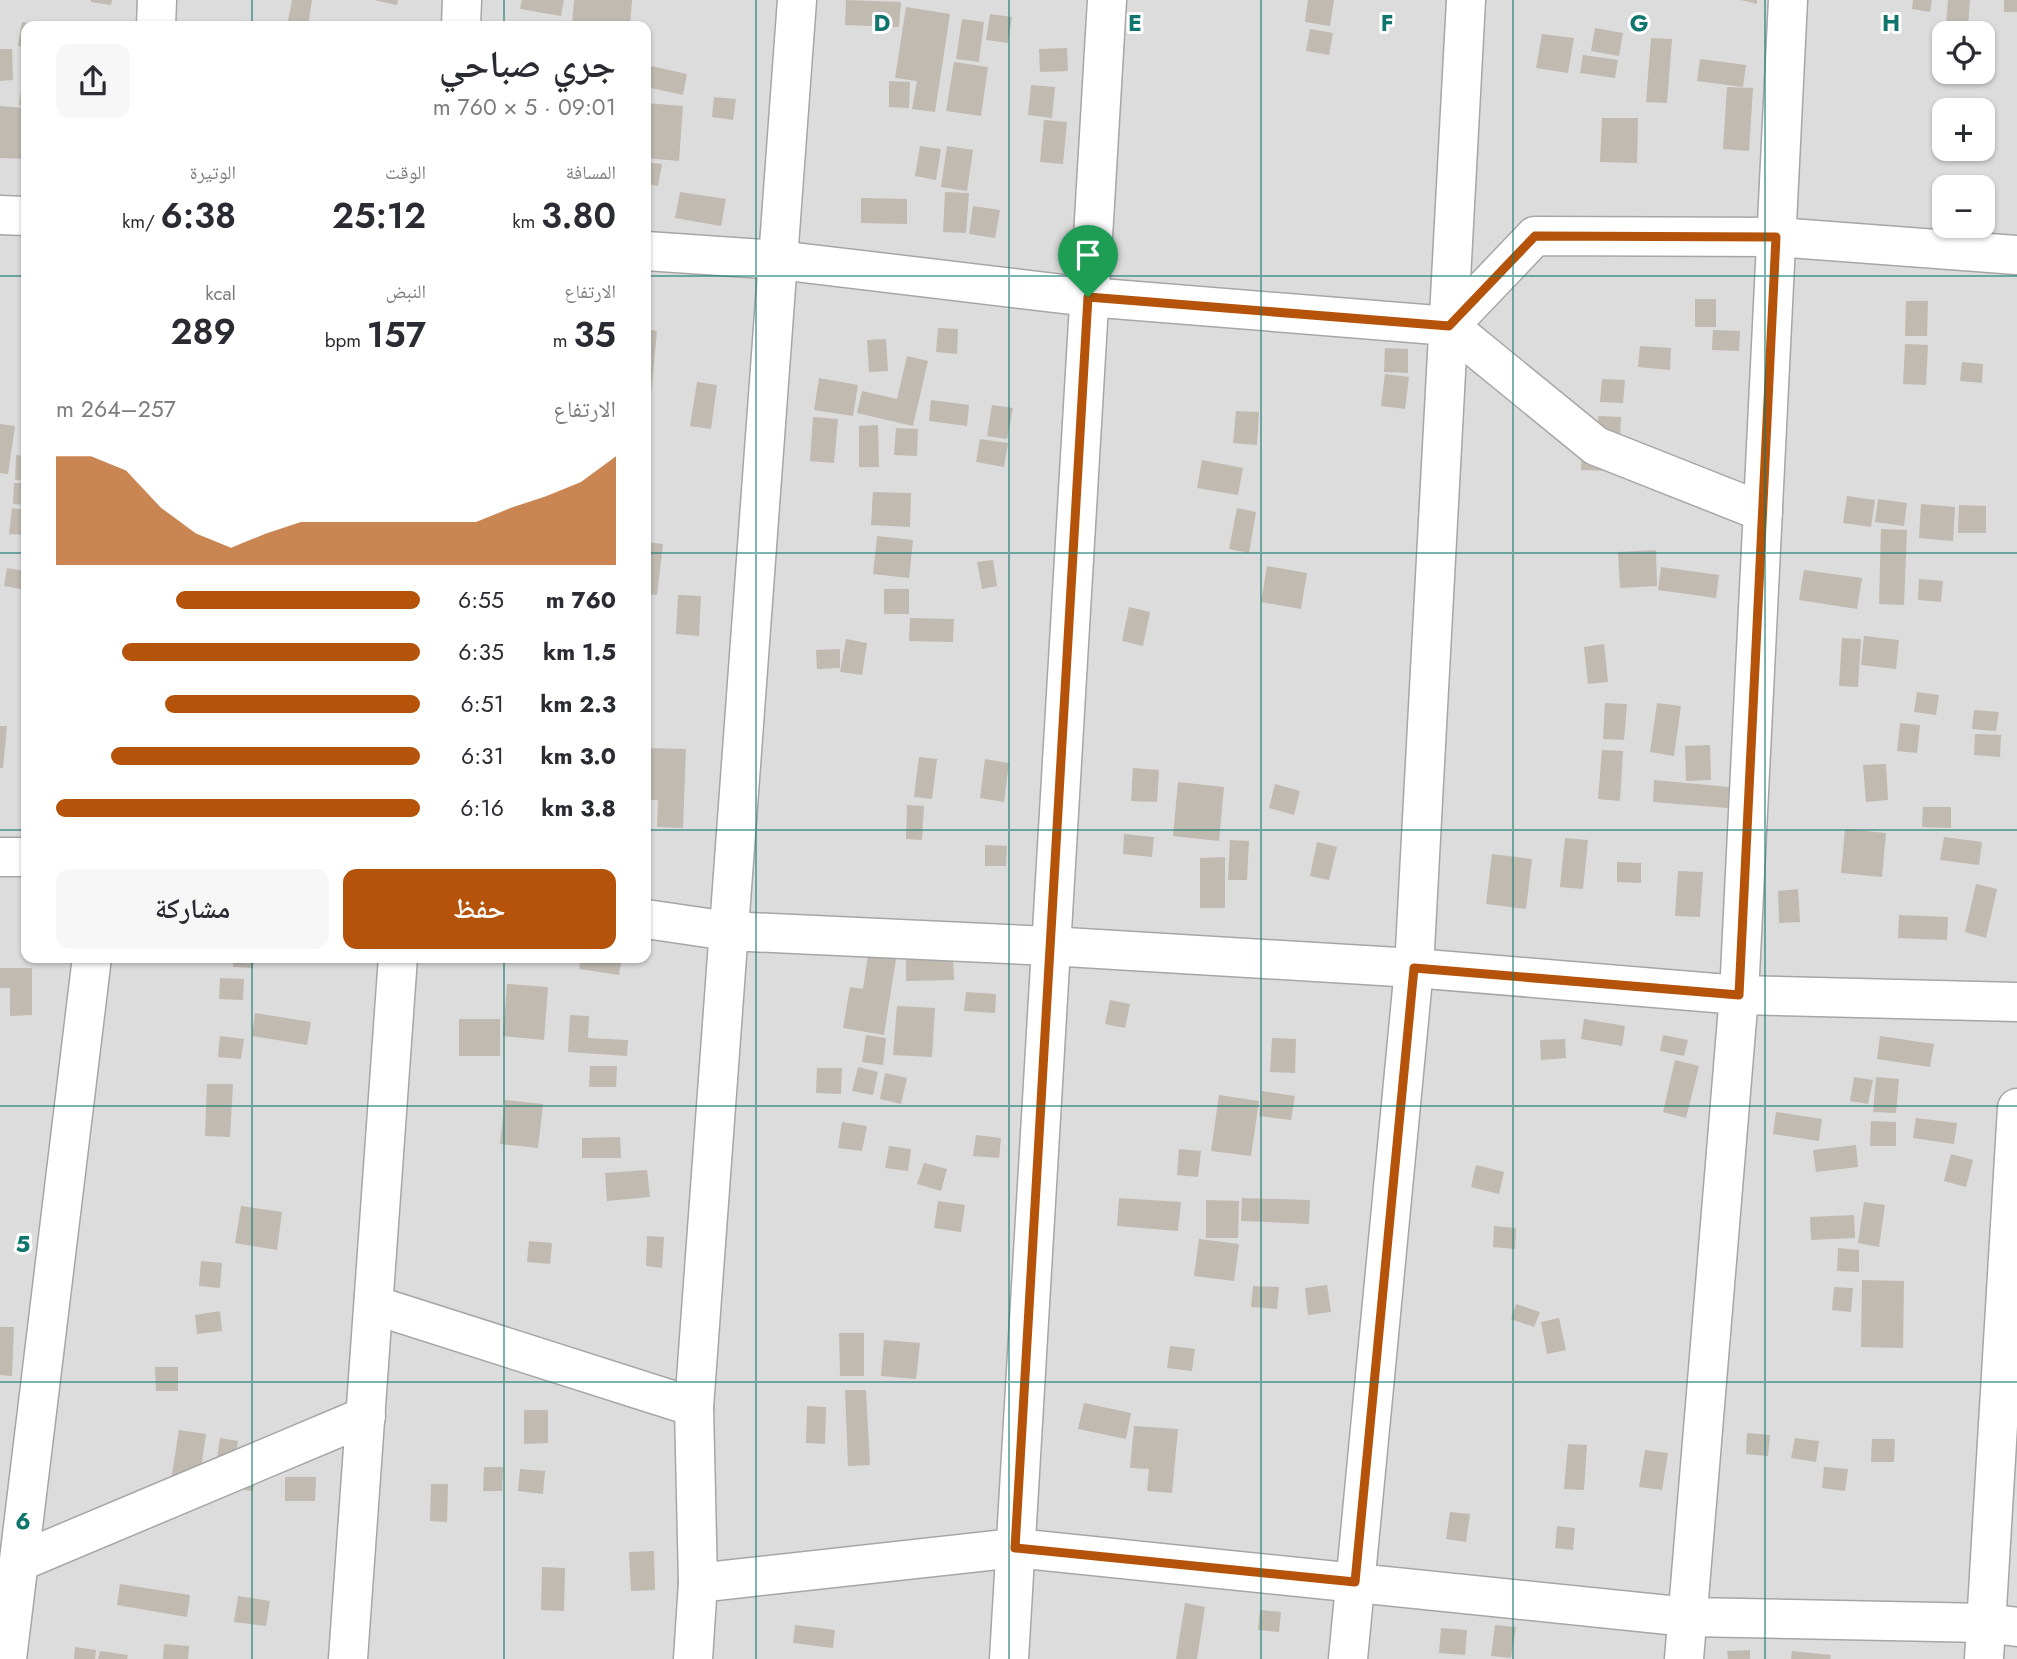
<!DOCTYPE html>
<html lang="ar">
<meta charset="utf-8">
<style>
:root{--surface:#fff;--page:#f7f7f7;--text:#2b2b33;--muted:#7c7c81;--accent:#b45309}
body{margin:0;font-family:Jost,"Noto Naskh Arabic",sans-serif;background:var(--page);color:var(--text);direction:rtl;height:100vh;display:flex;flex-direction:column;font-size:26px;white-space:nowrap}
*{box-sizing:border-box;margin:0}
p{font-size:23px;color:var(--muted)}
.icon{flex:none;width:38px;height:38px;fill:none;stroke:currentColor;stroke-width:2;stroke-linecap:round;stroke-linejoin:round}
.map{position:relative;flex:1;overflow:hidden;direction:ltr}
.drawer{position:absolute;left:21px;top:21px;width:630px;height:942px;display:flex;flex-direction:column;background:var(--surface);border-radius:14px;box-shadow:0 2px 5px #0004;direction:rtl}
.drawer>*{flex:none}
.tools{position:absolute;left:1932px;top:21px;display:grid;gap:14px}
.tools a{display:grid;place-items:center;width:63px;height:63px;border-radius:14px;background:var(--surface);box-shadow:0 2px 5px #0004;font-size:35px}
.pin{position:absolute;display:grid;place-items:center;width:60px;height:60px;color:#fff;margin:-72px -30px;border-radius:50% 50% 50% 0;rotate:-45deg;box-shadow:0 0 7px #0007}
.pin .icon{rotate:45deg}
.round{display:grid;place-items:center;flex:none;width:74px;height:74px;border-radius:14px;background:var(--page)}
.overview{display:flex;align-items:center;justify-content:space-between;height:119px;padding:0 35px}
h1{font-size:38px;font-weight:600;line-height:52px}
.figures{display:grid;grid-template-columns:repeat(3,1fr);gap:10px;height:119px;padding:7px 35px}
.figures div{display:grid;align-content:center}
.figures b{font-size:35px;font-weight:600}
.figures small{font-size:19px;font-weight:400}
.figures p{font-size:19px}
.chart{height:196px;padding:14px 35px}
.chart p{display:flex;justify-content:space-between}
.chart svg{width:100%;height:126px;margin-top:7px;fill:var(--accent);opacity:.7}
.primary-button{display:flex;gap:14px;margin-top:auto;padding:14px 35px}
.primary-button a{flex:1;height:80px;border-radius:14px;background:var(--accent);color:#fff;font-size:28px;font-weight:600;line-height:80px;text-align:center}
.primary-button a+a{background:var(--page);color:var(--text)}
ul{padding:0 35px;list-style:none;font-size:23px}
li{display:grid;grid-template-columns:112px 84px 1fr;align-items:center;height:52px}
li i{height:18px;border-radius:9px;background:var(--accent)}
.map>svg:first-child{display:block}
</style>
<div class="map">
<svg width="2017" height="1659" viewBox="0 0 2017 1659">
<rect width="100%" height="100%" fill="#f0ede5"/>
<!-- residential -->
<path fill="#dddcdc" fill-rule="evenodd" d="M0 0H2017V1659H0ZM26 26H646V957H26ZM1944 33H1983V72H1944ZM1944 110H1983V149H1944ZM1944 187H1983V226H1944Z"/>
<!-- building -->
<g fill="#c0bab1">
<polygon points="91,0 112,0 111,5 91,2"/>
<polygon points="292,0 312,0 308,26 287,26"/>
<polygon points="374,0 398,0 397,5"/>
<polygon points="522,0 564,0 561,16 520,9"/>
<polygon points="574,0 632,0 630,26 572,25"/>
<polygon points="846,0 901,2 899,27 845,25"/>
<polygon points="1308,0 1334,0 1330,26 1305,22"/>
<polygon points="1741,0 1757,0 1757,4"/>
<polygon points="1913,0 1932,0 1930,12 1912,9"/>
<polygon points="1948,0 1970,0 1968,27 1946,25"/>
<rect x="2004" y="0" width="13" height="12"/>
<polygon points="906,7 950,14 935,112 912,109 917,81 895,78"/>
<polygon points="990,14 1012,17 1008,43 986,40"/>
<polygon points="962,19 984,22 979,62 956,59"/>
<polygon points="22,22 37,25 26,26 26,47 18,46"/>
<polygon points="1595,28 1623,33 1619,56 1591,51"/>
<polygon points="1310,29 1333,33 1329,55 1306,51"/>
<polygon points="1542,34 1574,38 1568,73 1536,68"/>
<polygon points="1651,38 1672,39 1667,103 1646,102"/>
<polygon points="1067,48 1068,71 1040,72 1039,49"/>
<polygon points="0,49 12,49 13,80 0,81"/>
<polygon points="1583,55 1618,60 1615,78 1580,73"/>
<polygon points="1700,59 1746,65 1743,87 1697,81"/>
<polygon points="954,62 988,67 981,116 946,111"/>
<polygon points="646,65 687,74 683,95 646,87"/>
<polygon points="889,81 910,82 909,108 889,107"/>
<polygon points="22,83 26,84 26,106 19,105"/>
<polygon points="1031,85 1055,87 1052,118 1028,115"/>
<polygon points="1727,87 1753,88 1749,151 1723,149"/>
<polygon points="714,97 736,99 733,120 712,117"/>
<polygon points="646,103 683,106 679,161 646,158"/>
<polygon points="0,106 26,108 26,159 0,158"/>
<polygon points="1602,118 1638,118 1637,163 1600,162"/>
<polygon points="1044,120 1067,122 1063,164 1040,162"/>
<polygon points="920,146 941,149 936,180 915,176"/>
<polygon points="947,146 973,150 967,191 941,187"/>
<polygon points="646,162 662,164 658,186 646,184"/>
<polygon points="680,192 726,199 721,226 675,218"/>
<polygon points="945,192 969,193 966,233 943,232"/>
<polygon points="861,198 907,199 907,224 861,223"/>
<polygon points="973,206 1000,210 995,238 969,234"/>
<rect x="1695" y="299" width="21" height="28"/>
<polygon points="1906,301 1928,301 1927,336 1905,336"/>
<polygon points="938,328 958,329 957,354 936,352"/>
<polygon points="646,329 657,331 651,394 646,394"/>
<polygon points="1713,330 1740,331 1739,351 1712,350"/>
<polygon points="886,339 888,371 869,372 867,340"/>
<polygon points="1905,344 1928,345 1926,385 1903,384"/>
<polygon points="1640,346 1671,348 1670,370 1638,367"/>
<polygon points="1385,348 1408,349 1408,373 1384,372"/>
<polygon points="907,356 928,361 913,426 857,413 862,391 897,399"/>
<polygon points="1962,362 1983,364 1982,383 1960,381"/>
<polygon points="1385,374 1409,377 1405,409 1381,406"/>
<polygon points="819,378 858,385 853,416 814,410"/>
<polygon points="1602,379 1625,380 1623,403 1600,402"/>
<polygon points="697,382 717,385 711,429 690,426"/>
<polygon points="931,400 969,405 967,426 929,421"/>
<polygon points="992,405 1013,408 1007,439 987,436"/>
<polygon points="1236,411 1259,412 1257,445 1233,443"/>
<polygon points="1598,416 1621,417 1620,440 1597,439"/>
<polygon points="813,417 838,419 834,463 810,461"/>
<polygon points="0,424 15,426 8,474 0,473"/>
<polygon points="878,425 879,467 859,467 859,426"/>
<polygon points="896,428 918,429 917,456 894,455"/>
<polygon points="980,439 1008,443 1004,467 976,462"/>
<polygon points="1582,447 1610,471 1581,470"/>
<polygon points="16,455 26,456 26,481 15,480"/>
<polygon points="1202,460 1243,468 1238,495 1197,488"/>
<polygon points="14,483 26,483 26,505 13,504"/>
<polygon points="873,492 911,493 910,527 871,525"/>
<polygon points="1847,496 1875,500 1871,527 1843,523"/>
<polygon points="1878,499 1907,503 1904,526 1875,522"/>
<polygon points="1921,504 1955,507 1953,541 1919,538"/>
<polygon points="1959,505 1986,506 1986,533 1958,533"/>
<polygon points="12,508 26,510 26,535 9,534"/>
<polygon points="1237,508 1256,512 1249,553 1229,549"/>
<polygon points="1881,529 1907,530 1904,605 1879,604"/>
<polygon points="877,536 913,540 909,578 873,574"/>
<polygon points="646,542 663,544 657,595 646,594"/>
<polygon points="1656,550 1657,586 1620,588 1618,552"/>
<polygon points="993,560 997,586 982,589 977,562"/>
<polygon points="1267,566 1307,573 1301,609 1261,602"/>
<polygon points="1661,567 1719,575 1716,598 1658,590"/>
<polygon points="7,568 26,571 26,590 4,586"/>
<polygon points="1804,570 1862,578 1857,609 1799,600"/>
<polygon points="1919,579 1943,581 1941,602 1918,600"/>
<rect x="884" y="589" width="25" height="25"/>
<polygon points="678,595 701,596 699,636 676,634"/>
<polygon points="1129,607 1150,612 1143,646 1122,641"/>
<polygon points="910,618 954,619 953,642 909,641"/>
<polygon points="1864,636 1899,640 1896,669 1861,665"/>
<polygon points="1842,638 1861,639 1858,687 1839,686"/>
<polygon points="846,639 867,643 862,675 840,672"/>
<polygon points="1604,644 1608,682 1588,684 1584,647"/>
<polygon points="840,649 840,668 817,669 816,650"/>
<polygon points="1917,692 1939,695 1936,715 1914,712"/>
<polygon points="1605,703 1627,704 1624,740 1603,739"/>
<polygon points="1657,703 1681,706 1674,756 1650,752"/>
<polygon points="1974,710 1999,712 1996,731 1972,729"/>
<polygon points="1900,723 1920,725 1917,753 1897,751"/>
<polygon points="0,726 7,726 3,768 0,768"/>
<polygon points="1975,734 2001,735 2000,757 1974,755"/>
<polygon points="1710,745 1711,780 1686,781 1685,746"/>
<polygon points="646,748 686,749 683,828 657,827 658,800 646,800"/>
<polygon points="1602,750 1623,751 1620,801 1598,799"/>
<polygon points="919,757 937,759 932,799 914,797"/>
<polygon points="985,759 1009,763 1004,802 980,798"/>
<polygon points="1886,764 1888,800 1866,802 1863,765"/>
<polygon points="1133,768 1159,770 1157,802 1131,801"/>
<polygon points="1654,780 1729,787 1728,808 1653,802"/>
<polygon points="1178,782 1224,787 1219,841 1173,836"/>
<polygon points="1275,784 1300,791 1294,815 1269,808"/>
<polygon points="907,805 924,806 922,840 906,839"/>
<polygon points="1923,807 1951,807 1951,828 1922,827"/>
<polygon points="1845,829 1886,833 1882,877 1841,873"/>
<polygon points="1124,834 1154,837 1152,857 1123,854"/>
<polygon points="1944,837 1982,842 1979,865 1940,860"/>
<polygon points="1565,838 1588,840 1583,889 1560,887"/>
<polygon points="1230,840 1249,841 1247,880 1228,880"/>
<polygon points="1317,842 1337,847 1329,880 1310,876"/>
<polygon points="985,845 1007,846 1006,866 985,866"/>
<polygon points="1492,854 1532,859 1526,909 1486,904"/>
<polygon points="1225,857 1225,908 1200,908 1200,858"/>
<polygon points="1617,862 1641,863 1641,883 1617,882"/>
<polygon points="1678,871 1703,872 1700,917 1675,916"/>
<polygon points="1976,884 1997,889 1986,938 1965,932"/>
<polygon points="1798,889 1800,922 1779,923 1778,891"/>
<polygon points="1899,915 1948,917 1947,940 1898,938"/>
<polygon points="868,955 896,959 884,1035 843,1028 850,987 863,989"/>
<polygon points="233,957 254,957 253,968 233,967"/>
<polygon points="581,957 622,957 619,975 579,969"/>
<polygon points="953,958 954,980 906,981 906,959"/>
<polygon points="0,968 32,968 32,1015 10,1016 10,988 0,988"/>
<polygon points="220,978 244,979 243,1000 219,999"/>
<polygon points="507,984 548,987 544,1040 503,1036"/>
<polygon points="966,992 996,994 995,1013 964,1011"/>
<polygon points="1110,1000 1130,1004 1125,1028 1105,1024"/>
<polygon points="897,1006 935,1008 932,1057 893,1055"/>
<polygon points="255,1013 311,1022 307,1045 252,1036"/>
<polygon points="570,1015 589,1016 588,1038 628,1040 627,1056 568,1052"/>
<rect x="459" y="1019" width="41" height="37"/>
<polygon points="1584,1019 1625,1026 1622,1046 1581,1039"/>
<polygon points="866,1035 886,1038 883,1065 862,1062"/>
<polygon points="1663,1035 1688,1040 1684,1056 1660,1051"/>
<polygon points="220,1036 244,1039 241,1059 218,1057"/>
<polygon points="1880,1036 1934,1044 1930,1067 1877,1059"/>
<polygon points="1272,1038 1296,1039 1295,1073 1270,1072"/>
<polygon points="1565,1039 1566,1058 1541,1060 1540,1040"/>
<polygon points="1675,1060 1699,1066 1686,1118 1663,1112"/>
<polygon points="590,1066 617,1066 616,1087 589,1087"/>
<polygon points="858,1067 878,1072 873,1095 852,1091"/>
<polygon points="817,1068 842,1068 841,1094 816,1093"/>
<polygon points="885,1073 907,1078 901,1104 880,1099"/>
<polygon points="1854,1077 1873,1080 1868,1104 1850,1101"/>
<polygon points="1876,1077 1899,1079 1896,1113 1873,1112"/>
<polygon points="207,1084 233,1084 230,1137 205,1136"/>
<polygon points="1262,1091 1295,1096 1291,1120 1259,1116"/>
<polygon points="1219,1095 1259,1101 1251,1156 1211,1151"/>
<polygon points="505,1100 543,1104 538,1148 500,1144"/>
<polygon points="1776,1112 1822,1119 1819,1141 1773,1134"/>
<polygon points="1916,1118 1957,1123 1954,1144 1913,1138"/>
<polygon points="1871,1121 1896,1122 1896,1146 1870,1146"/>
<polygon points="842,1122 867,1126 862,1151 838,1148"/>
<polygon points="976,1135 1001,1138 999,1158 973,1156"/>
<polygon points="620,1137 621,1158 582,1158 582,1138"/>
<polygon points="1856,1145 1858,1167 1816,1172 1813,1150"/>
<polygon points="889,1146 911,1149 908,1171 885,1168"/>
<polygon points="1179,1149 1201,1151 1198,1177 1177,1175"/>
<polygon points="1951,1154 1973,1160 1966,1187 1944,1181"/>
<polygon points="924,1163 947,1169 941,1191 917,1184"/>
<polygon points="1476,1165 1504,1172 1499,1194 1471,1187"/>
<polygon points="647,1170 650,1197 607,1201 605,1173"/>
<polygon points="1119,1198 1181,1202 1178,1231 1117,1226"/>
<polygon points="1242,1198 1310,1200 1309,1224 1241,1221"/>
<polygon points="1206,1200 1239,1201 1238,1238 1206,1238"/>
<polygon points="938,1201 965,1205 961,1232 934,1228"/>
<polygon points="1864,1202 1885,1205 1879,1247 1858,1243"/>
<polygon points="241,1206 282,1212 277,1250 235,1243"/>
<polygon points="1854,1215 1855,1238 1811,1240 1810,1217"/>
<polygon points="1494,1226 1516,1228 1515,1249 1493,1247"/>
<polygon points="647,1236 664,1237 662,1268 646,1266"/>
<polygon points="1199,1239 1239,1244 1234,1281 1194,1276"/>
<polygon points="529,1241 552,1243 550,1264 527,1262"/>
<polygon points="1838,1248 1859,1250 1859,1272 1837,1271"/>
<polygon points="201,1261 222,1263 220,1288 199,1286"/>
<polygon points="1862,1280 1904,1281 1903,1348 1861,1347"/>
<polygon points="1327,1285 1331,1312 1308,1315 1305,1288"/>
<polygon points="1253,1286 1279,1287 1277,1309 1251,1307"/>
<polygon points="1834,1287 1853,1288 1851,1312 1832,1310"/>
<polygon points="1516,1304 1540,1312 1534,1327 1511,1319"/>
<polygon points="220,1311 222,1331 197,1334 195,1315"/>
<polygon points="1559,1318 1566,1350 1547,1354 1541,1322"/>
<polygon points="0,1327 14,1327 12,1376 0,1375"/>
<polygon points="839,1333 864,1333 864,1376 840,1376"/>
<polygon points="884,1340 920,1343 916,1379 881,1376"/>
<polygon points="1170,1346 1195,1349 1192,1371 1167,1368"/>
<polygon points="155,1367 178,1367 178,1391 156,1391"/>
<polygon points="845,1390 866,1390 870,1465 848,1466"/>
<polygon points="1084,1403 1131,1413 1126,1439 1078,1429"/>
<polygon points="807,1406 826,1407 825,1444 806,1443"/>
<polygon points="524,1410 548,1410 548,1443 524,1444"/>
<polygon points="1134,1426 1178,1429 1172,1493 1147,1491 1149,1469 1130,1468"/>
<polygon points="179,1430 206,1434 199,1483 171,1480"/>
<polygon points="1747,1433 1770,1435 1768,1456 1746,1454"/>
<polygon points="220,1438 238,1441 234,1465 257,1468 253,1491 213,1486"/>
<polygon points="1795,1438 1819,1441 1816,1462 1791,1458"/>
<polygon points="1872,1439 1895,1439 1894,1462 1871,1462"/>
<polygon points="1568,1444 1587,1445 1584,1490 1564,1489"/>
<polygon points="1645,1450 1668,1453 1662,1490 1639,1487"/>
<polygon points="484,1467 503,1467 502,1491 483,1491"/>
<polygon points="1824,1467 1848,1469 1845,1491 1822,1488"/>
<polygon points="520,1469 545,1471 543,1494 518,1491"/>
<polygon points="285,1477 316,1477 315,1501 285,1501"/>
<polygon points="431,1484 448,1484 447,1522 430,1521"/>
<polygon points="1450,1512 1470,1514 1466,1542 1446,1539"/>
<polygon points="1557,1526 1575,1528 1573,1550 1555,1548"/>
<polygon points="654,1551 655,1590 631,1591 629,1552"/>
<polygon points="542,1567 565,1568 564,1611 541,1610"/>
<polygon points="120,1584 190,1595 187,1617 117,1605"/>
<polygon points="238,1596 270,1601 266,1626 234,1622"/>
<polygon points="1185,1603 1205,1607 1197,1659 1176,1659"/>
<polygon points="1260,1610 1281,1612 1279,1632 1258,1630"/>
<polygon points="795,1625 835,1630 833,1648 793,1643"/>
<polygon points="1495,1625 1516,1627 1511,1658 1491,1656"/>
<polygon points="1441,1628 1467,1630 1465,1655 1439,1653"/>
<polygon points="164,1644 189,1646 188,1659 163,1659"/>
<polygon points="75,1647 96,1650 95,1659 74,1659"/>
<polygon points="1750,1650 1750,1659 1728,1659 1727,1651"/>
<polygon points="100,1651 128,1655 127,1659 98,1659"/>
<polygon points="1792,1651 1831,1655 1830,1659 1791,1659"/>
</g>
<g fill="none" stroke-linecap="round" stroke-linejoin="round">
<!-- minor casing -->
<g stroke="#a6a6a6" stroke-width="41">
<g id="minor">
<polyline points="156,26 157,0"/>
<polyline points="461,26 462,0"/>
<polyline points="0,215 26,216"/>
<polyline points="646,251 778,260 1088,297 1449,326 1535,236 1776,237 2017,255"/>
<polyline points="1449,326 1596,446 1763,512"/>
<polyline points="0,857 26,857"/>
<polyline points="646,919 728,931 1049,946 1414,968 1739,995 2017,1002"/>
<polyline points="374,1305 694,1407"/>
<polyline points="19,1562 366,1416"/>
<polyline points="698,1583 1015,1548 1688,1617 1986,1623 2017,1627"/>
<polyline points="7,1659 92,957"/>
<polyline points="348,1659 398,957"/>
<polyline points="693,1659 698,1583 694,1407 797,0"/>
<polyline points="1009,1659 1107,0"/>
<polyline points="1348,1659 1414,968 1466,0"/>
<polyline points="1684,1659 1739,995 1788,0"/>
<polyline points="1984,1659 2017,1108"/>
</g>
</g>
<!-- minor -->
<use href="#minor" stroke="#fff" stroke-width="38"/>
</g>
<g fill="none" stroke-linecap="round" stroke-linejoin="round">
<!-- route casing -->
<g stroke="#fff" stroke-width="14">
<polygon id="route" points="1535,236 1776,237 1739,995 1414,968 1355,1582 1015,1548 1088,297 1449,326"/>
</g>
<!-- route -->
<use href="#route" stroke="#b45309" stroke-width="9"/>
</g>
<!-- grid -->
<path fill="none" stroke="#0f766e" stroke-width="2" stroke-opacity="0.55" d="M252 0V26M504 0V26M756 0V1659M1009 0V1659M1261 0V1659M1513 0V1659M1765 0V1659M0 276H26M646 276H2017M0 553H26M646 553H2017M0 830H26M646 830H2017M252 957V1659M504 957V1659M0 1106H2017M0 1382H2017"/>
<g font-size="23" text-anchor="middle" font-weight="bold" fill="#0f766e" stroke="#fff" stroke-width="6" stroke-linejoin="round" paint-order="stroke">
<text x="882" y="31">D</text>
<text x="1135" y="31">E</text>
<text x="1387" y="31">F</text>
<text x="1639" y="31">G</text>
<text x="1891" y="31">H</text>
<text x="23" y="1252">5</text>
<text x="23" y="1529">6</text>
</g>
</svg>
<div class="tools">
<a><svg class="icon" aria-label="locate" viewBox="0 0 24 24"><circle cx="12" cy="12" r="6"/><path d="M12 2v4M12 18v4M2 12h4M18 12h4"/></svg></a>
<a>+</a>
<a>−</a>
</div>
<div class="pin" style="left:1088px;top:297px;background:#1e9e55"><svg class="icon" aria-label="arrive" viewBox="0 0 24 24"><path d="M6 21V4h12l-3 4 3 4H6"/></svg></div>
<section class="drawer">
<div class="overview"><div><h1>جري صباحي</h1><p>09:01 · 5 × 760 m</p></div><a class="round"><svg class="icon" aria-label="share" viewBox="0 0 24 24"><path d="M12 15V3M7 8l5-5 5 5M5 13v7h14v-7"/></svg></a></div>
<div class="figures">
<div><p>المسافة</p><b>3.80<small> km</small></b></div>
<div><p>الوقت</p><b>25:12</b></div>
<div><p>الوتيرة</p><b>6:38<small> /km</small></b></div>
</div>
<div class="figures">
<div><p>الارتفاع</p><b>35<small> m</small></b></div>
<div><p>النبض</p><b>157<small> bpm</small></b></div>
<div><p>kcal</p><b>289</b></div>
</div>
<div class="chart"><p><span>الارتفاع</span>257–264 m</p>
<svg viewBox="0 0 160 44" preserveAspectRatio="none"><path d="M0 44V6L10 6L20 11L30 24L40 33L50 38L60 33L70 29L80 29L90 29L100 29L110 29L120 29L130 24L140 20L150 15L160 6V44z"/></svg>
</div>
<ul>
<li><b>760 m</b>6:55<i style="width:67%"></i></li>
<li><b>1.5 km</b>6:35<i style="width:82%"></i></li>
<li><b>2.3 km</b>6:51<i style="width:70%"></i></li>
<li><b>3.0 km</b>6:31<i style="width:85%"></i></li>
<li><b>3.8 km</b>6:16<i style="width:100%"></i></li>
</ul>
<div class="primary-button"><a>حفظ</a><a>مشاركة</a></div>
</section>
</div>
